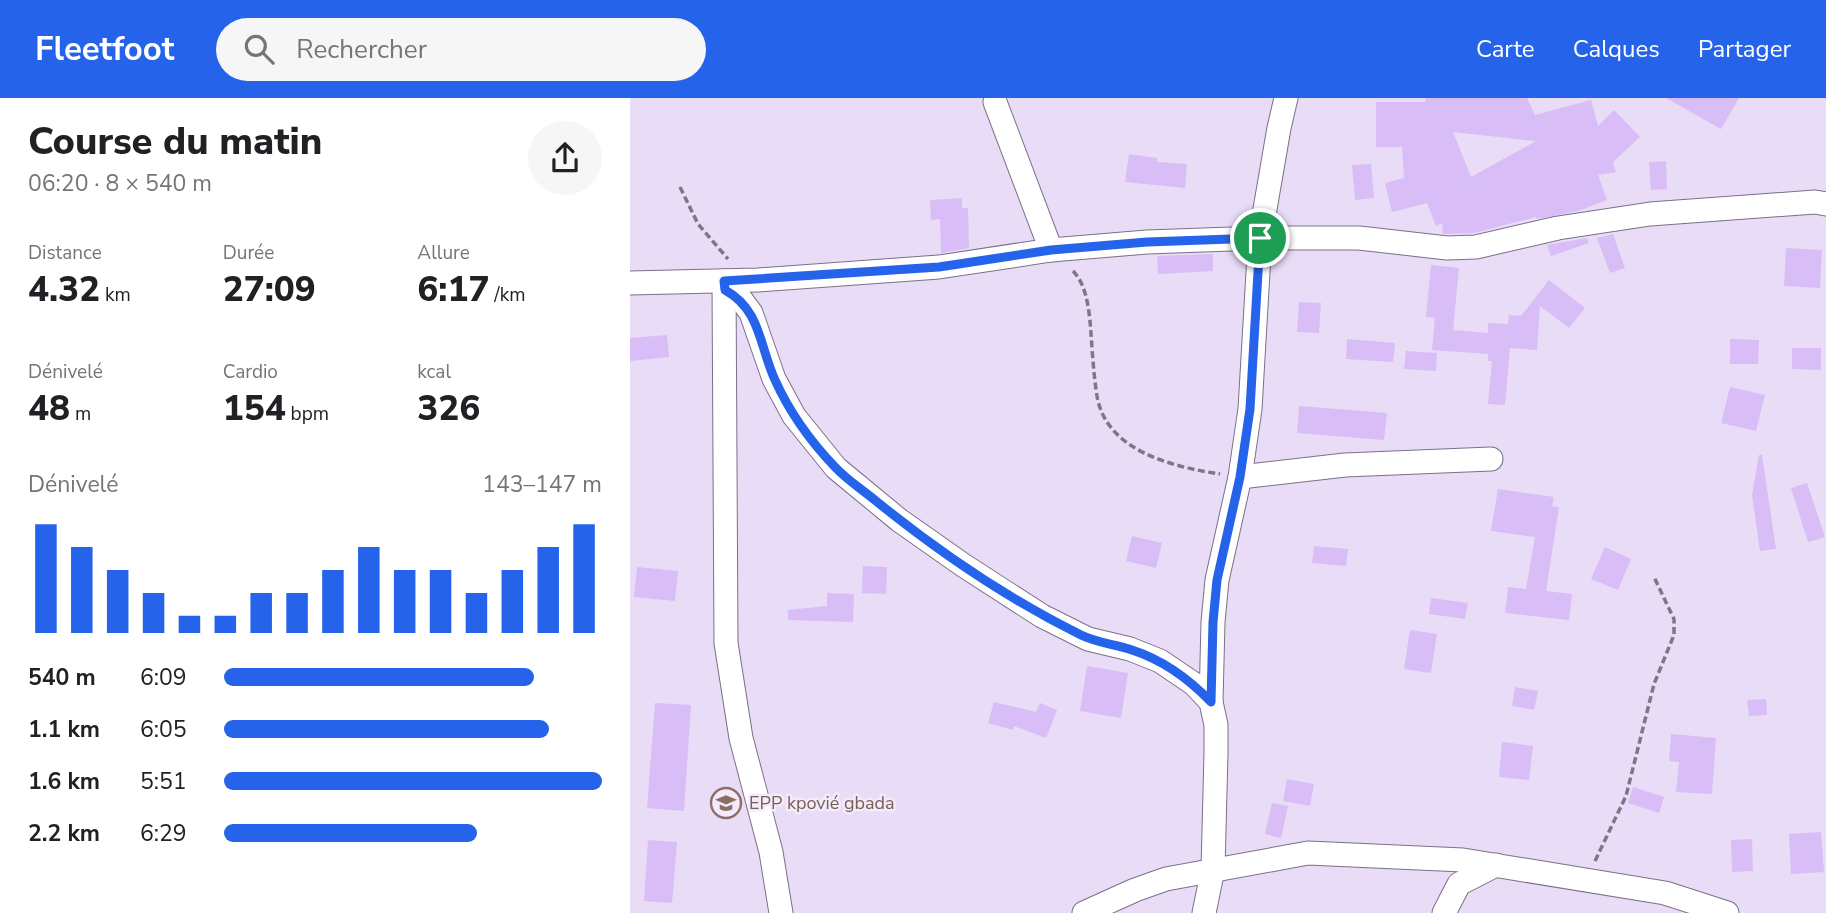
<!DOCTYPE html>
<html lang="fr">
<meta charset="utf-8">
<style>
:root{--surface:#fff;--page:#f6f6f6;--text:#202124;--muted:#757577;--accent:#2563eb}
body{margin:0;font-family:"Nunito Sans",sans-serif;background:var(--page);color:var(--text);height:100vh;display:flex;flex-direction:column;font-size:26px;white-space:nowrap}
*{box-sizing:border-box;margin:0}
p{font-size:23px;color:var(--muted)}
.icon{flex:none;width:38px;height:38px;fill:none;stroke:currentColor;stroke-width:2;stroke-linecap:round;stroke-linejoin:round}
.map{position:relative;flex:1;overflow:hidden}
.drawer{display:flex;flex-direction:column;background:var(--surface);width:630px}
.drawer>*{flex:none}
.pin{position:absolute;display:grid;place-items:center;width:60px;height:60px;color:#fff;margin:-30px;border:4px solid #fff;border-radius:50%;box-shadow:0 2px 7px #0007}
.round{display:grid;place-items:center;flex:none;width:74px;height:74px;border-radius:37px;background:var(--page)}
.overview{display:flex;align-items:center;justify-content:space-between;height:119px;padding:0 28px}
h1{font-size:38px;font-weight:800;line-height:52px}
.metrics{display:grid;grid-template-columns:repeat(3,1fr);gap:10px;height:119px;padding:7px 28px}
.metrics div{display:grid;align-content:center}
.metrics b{font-size:35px;font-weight:800}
.metrics small{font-size:19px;font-weight:400}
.metrics p{font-size:19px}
.chart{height:196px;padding:14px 28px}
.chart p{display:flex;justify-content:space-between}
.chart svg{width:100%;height:126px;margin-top:7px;stroke:var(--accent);stroke-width:6}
ul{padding:0 28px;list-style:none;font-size:23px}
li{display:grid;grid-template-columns:112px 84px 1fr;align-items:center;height:52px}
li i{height:18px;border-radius:9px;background:var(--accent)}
header{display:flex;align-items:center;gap:42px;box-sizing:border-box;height:98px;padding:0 35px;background:var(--accent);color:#fff}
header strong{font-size:33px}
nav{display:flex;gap:38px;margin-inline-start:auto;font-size:24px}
.search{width:490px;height:63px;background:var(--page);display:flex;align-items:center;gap:18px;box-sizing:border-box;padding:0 24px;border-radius:38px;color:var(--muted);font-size:26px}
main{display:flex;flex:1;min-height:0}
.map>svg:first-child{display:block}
</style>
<header>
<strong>Fleetfoot</strong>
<div class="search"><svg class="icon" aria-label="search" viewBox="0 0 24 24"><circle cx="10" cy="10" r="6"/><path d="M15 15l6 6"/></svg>Rechercher</div>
<nav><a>Carte</a><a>Calques</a><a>Partager</a></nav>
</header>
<main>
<section class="drawer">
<div class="overview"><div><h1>Course du matin</h1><p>06:20 · 8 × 540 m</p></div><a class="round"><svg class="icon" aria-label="share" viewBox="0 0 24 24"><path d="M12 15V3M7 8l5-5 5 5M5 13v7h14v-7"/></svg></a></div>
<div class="metrics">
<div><p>Distance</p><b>4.32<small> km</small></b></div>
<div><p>Durée</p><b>27:09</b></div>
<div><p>Allure</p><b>6:17<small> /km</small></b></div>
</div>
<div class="metrics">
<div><p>Dénivelé</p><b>48<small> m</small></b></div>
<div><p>Cardio</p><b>154<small> bpm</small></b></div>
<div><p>kcal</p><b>326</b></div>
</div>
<div class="chart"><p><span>Dénivelé</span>143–147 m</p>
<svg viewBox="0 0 160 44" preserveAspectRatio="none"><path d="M5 44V6M15 44V14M25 44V22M35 44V30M45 44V38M55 44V38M65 44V30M75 44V30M85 44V22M95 44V14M105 44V22M115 44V22M125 44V30M135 44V22M145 44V14M155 44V6"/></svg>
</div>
<ul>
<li><b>540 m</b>6:09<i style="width:82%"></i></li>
<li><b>1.1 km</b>6:05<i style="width:86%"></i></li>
<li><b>1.6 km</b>5:51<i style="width:100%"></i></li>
<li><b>2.2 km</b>6:29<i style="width:67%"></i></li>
</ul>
</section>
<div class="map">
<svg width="1196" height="815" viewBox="0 0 1196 815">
<rect width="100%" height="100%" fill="#e8dcf7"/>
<!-- building -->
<g fill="#d8bdf6" fill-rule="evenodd">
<path d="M796 0H897L905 17 961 2 968 28 984 12 1010 39 983 64 986 74 968 77 977 102 948 113 907 121 906 119 844 135 813 136 812 125 806 128 797 105 762 114 755 85 774 80 772 49H746V4H795ZM823 34 906 43 841 79Z"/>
<polygon points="1036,0 1109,0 1091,31"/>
<polygon points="499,56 527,60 527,64 557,66 555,90 495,84"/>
<polygon points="1036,63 1037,91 1021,92 1019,64"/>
<polygon points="741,66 744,100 725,102 722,67"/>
<polygon points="332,100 332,110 338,110 339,150 311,155 310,121 301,122 300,102"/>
<polygon points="983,136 995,170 980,175 967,140"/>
<polygon points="957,140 959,145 921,158 917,147"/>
<polygon points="1156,150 1192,152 1190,190 1154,188"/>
<polygon points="583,156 583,173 528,176 527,158"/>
<polygon points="801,167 829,170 823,232 858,235 858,225 878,226 879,217 891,218 919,182 955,210 939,230 910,208 907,252 880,250 875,307 858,306 862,263 858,263 858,256 802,252 805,220 796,219"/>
<polygon points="669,204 691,205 689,235 667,234"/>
<polygon points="37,237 39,259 0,263 0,240"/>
<polygon points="717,241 765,245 763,264 716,261"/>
<polygon points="1100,241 1129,242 1128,266 1100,266"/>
<polygon points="1162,250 1191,250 1191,272 1162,271"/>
<polygon points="776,253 807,255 806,273 774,271"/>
<polygon points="1100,289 1135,297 1126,333 1091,325"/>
<polygon points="669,308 757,315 754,342 667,335"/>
<polygon points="1129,357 1132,357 1146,451 1130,453 1122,397"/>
<polygon points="1177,385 1195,439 1178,444 1161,390"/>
<polygon points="868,391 924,399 922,408 929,409 916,493 942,496 939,522 875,515 878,489 896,491 905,439 861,433"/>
<polygon points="502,438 532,445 526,470 496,463"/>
<polygon points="684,448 718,451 716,468 682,465"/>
<polygon points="975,449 1001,461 988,492 961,481"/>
<polygon points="233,468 257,469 256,496 232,495"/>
<polygon points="7,469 48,473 45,503 4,499"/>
<polygon points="197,495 224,496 223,524 158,522 158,512 197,508"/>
<polygon points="801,500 838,505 835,521 799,516"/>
<polygon points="780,532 807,536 801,575 774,571"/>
<polygon points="457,568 498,575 491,620 450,613"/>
<polygon points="885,589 908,593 904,612 882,608"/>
<polygon points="1136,601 1137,617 1119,618 1117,602"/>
<polygon points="364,604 406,614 410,605 427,612 416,640 384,628 383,632 358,625"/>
<polygon points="25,605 61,607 54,713 17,710"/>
<polygon points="1041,636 1086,640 1082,696 1046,694 1049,664 1039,663"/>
<polygon points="872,644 903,648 899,682 869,679"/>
<polygon points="657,681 684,686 680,708 653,703"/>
<polygon points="1003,689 1034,699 1029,715 998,705"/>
<polygon points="642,705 658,708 651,740 635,736"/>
<polygon points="1191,734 1194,774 1161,776 1159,736"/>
<polygon points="1122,741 1123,773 1102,774 1101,742"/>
<polygon points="18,742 47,744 42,805 14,803"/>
</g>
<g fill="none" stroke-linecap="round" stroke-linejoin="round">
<!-- minor casing -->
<g stroke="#7b7088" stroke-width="25">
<g id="minor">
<polyline points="365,4 421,152"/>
<polyline points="94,183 96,545 111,640 141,754 151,815"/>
<polyline points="0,185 128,182 309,169 421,152 517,144 630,140 729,140 817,150 846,149 928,130 1020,116 1185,104 1196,106"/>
<polyline points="95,192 110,200 121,215 144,281 164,318 206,370 269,422 333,467 412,518 458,541 500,551 530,563 564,586 581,604 586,627 586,655 583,771 574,815"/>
<polyline points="610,379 715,367 861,361"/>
<polyline points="581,604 583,524 587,482 610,379 620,311 630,140 649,30 656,0"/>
<polyline points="454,815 505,792 536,781 678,755 833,762 1035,795 1097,815"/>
<polyline points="814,815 829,786 866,767"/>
</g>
</g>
<!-- path -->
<g stroke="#7e7688" stroke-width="3.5" stroke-dasharray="7 3.5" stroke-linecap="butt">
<polyline points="50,89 68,126 98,161"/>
<path d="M443 173C455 185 458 205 460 223 462 247 463 273 467 298 476 353 543 369 590 376"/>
<polyline points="965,763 996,698 1024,586 1044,537 1044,521 1024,479"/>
</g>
<!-- minor -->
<use href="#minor" stroke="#fff" stroke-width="23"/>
</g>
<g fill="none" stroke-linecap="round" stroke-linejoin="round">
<!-- route casing -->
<g stroke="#fff" stroke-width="14">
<path id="route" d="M630 140 620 311 610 379 587 482 583 524 581 604C558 580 533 562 502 552 485 546 467 545 451 537 378 501 309 454 246 403 233 392 217 382 205 369 181 344 159 313 145 282 129 247 131 212 95 192L94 183 309 169 421 152 517 144Z"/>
</g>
<!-- route -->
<use href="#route" stroke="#2563eb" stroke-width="9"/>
</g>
<!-- icons -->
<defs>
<g id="school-ring" transform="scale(1.575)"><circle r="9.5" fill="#f3ebfc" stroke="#8d6e63" stroke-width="1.5"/><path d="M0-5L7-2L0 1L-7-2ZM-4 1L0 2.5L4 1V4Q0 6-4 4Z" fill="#8d6e63"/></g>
</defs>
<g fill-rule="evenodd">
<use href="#school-ring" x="96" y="705"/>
</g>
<g text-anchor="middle" stroke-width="5" stroke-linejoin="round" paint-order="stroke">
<!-- education labels -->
<g font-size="18" fill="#785e54" stroke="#f3ebfc" text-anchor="start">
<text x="119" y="711">EPP kpovié gbada</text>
</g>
</g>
</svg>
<div class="pin" style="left:630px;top:140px;background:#1e9e55"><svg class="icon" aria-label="arrive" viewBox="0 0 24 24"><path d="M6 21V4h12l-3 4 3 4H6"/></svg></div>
</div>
</main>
